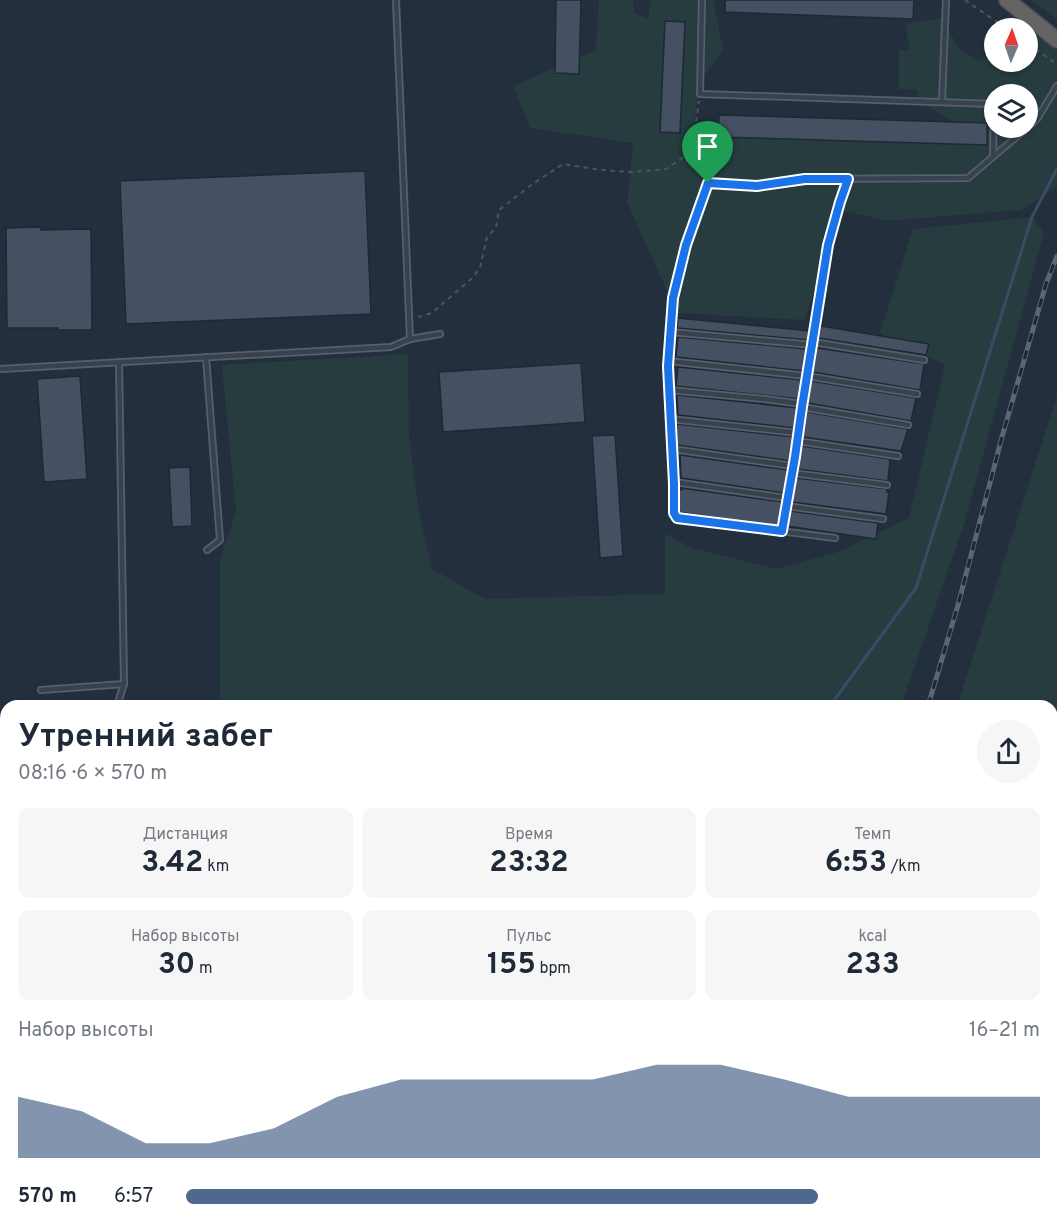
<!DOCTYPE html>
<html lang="ru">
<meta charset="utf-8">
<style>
:root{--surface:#fff;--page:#f6f6f7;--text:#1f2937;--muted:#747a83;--accent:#4f688e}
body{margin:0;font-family:Overpass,sans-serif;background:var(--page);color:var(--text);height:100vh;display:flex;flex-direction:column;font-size:22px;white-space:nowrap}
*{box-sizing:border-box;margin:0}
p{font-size:20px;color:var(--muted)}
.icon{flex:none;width:33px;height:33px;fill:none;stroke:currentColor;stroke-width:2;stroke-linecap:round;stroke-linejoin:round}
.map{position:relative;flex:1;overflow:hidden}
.side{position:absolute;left:0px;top:700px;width:1058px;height:532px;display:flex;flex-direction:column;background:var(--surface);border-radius:18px 18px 0 0;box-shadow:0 2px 4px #0004}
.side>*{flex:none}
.needle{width:39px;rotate:2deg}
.controls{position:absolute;left:984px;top:18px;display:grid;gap:12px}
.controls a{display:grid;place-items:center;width:54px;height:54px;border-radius:50%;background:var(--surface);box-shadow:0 2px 4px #0004;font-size:30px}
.pin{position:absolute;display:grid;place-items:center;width:51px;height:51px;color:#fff;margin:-62px -26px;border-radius:50% 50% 50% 0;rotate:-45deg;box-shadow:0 0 6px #0007}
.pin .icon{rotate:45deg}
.round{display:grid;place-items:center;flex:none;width:63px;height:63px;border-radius:32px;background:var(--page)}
.headline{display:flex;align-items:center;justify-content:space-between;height:102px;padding:0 18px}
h1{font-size:33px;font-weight:700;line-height:45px}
.stats{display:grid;grid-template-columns:repeat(3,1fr);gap:9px;height:102px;padding:6px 18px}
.stats div{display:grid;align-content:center;border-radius:12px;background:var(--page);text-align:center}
.stats b{font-size:30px;font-weight:700}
.stats small{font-size:16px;font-weight:400}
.stats p{font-size:16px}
.chart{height:168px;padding:12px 18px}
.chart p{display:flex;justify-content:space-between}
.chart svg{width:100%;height:108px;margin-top:6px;fill:var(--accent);opacity:.7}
ul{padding:0 18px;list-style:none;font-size:20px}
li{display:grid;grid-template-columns:96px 72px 1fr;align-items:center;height:45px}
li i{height:15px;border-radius:8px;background:var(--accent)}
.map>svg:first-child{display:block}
</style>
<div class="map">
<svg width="1057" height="1232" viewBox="0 0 1057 1232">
<rect width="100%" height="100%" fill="#242f3e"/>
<!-- green -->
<g fill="#263c3f" fill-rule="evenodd">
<path d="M599 0H633L634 13 648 18 651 0H713L723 50 699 82 693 134 991 145 919 101 917 90 899 89V50H910L905 24 941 18 959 48 979 61 994 50V62H1028V28H1022L1037 17 1057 37V186L1021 210 885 221 839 209 805 320 677 313 627 202 633 143 530 128 513 86 596 50ZM994 94H1028V128H994Z"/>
<polygon points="1031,0 1057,0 1057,19"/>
<polygon points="1032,217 1044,233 964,524 901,706 225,706 220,699 220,560 236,512 222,365 408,354 409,436 419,513 432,569 485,599 665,594 665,533 691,548 776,569 838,552 909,518 945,365 880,333 913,229"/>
<polygon points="1057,396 1057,1169 1052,1165 1052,706 957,706"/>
<polygon points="0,1005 6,1062 6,1227 502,1227 496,1232 0,1232"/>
</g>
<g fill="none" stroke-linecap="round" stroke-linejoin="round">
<!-- stream -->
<polyline stroke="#394c67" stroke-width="3" points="830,706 916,588 1032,217 1057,169"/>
</g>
<!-- building -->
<g fill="#455162" stroke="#1f2835" stroke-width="1.5">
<polygon points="556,0 581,0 579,74 555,73"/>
<polygon points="725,0 914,0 913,19 725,12"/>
<polygon points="665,21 685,22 680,133 660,132"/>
<polygon points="719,115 987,123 987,145 718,137"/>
<polygon points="365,171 371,314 126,324 120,181"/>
<polygon points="41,227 41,230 91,229 92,330 58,330 58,328 7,328 6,228"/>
<polygon points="678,318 810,331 809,340 677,328"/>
<polygon points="821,326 929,344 926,355 818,338"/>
<polygon points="678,337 807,349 804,371 676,357"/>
<polygon points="817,348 924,364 920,390 813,372"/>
<polygon points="581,363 585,422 443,432 439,372"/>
<polygon points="678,367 802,380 799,399 676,386"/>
<polygon points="80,376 87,479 44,482 37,379"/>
<polygon points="811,381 916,398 911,421 808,403"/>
<polygon points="677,395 798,408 795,428 678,415"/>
<polygon points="807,412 907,429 908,429 901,451 803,437"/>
<polygon points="677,424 794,437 790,461 677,445"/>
<polygon points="615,435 623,556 600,558 592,436"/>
<polygon points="801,446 890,459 888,481 797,469"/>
<polygon points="680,455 788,470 784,493 681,478"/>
<polygon points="190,467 192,526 172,527 169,468"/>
<polygon points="796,478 887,489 887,492 889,492 886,514 792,502"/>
<polygon points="681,488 783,502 779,524 778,526 766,525 678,512 679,490 682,490"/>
<polygon points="790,511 878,523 876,539 787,526"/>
</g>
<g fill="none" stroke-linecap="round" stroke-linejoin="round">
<!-- service casing -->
<g stroke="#565f6c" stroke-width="8">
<g id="service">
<polyline points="396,0 410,339"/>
<polyline points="702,0 700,94 994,104 993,156"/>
<polyline points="942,101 946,0"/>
<polyline points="1028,127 1037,119 1057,86"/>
<polyline points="670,332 813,345"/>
<polyline points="813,342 924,360"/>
<polyline points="206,357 220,540 207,550"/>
<polyline points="668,361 807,376 917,394"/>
<polyline points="0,369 391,347 410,339 440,334"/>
<polyline points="669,390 765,399 802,404"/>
<polyline points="802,407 908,425"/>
<polyline points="670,419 798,433"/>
<polyline points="797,441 898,456"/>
<polyline points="672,449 793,466"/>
<polyline points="792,473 887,485"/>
<polyline points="674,482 787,498"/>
<polyline points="786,506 883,519"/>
<polyline points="782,531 795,457 828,245 840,202 848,179"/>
<polyline points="835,538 677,518 673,513 674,484 668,366 673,298 686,245 708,183 757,186 805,179 968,178 1027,128"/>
<polyline points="41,690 124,684 119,362"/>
<polyline points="117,706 124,684"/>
</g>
</g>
<!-- trunk casing -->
<g stroke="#434c59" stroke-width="18">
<polyline id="trunk" points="1007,0 1057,40"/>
</g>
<!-- path -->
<g stroke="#44595c" stroke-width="2" stroke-dasharray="4.5 4.5" stroke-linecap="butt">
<polyline points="965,0 1006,28"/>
<polyline points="1028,44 1057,64"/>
<polyline points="692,151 705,177"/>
<polyline points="418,317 432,313 471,279 480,268 487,237 496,228 499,210 534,183 563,164 600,170 633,172 666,169 692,151 699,101"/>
</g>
<!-- service -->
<use href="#service" stroke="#38414e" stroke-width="4.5"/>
<!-- trunk -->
<use href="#trunk" stroke="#656462" stroke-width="15"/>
<!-- rail casing -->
<g stroke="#5a6575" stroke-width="5">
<g id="rail">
<polyline points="928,706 958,605 1002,437 1046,284 1057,256"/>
<polyline points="0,865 6,939"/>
<polyline points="30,1227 30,1232"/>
<polyline points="521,1232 526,1227"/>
</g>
</g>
<!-- rail -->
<use href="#rail" stroke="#1d2633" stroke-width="3" stroke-dasharray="9" stroke-linecap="butt"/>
</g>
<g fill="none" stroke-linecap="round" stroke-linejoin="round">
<!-- route casing -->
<g stroke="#fff" stroke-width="12">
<polygon id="route" points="805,179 848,179 840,202 828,245 802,407 795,457 782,531 677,518 674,513 674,484 668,366 673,298 686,245 708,183 757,186"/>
</g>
<!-- route -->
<use href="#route" stroke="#1a73e8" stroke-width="8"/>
</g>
</svg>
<div class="controls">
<a><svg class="needle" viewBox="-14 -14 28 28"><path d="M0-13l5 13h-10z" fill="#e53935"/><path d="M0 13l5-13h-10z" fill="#747a83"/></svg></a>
<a><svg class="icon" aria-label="layers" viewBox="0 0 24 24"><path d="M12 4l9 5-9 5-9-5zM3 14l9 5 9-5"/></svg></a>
</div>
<div class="pin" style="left:708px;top:183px;background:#1e9e55"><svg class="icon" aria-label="arrive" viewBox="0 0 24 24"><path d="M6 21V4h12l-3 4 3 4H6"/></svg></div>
<section class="side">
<div class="headline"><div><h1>Утренний забег</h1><p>08:16 · 6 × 570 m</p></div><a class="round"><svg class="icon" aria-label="share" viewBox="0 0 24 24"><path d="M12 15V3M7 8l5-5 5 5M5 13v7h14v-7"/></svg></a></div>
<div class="stats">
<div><p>Дистанция</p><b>3.42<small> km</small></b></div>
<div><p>Время</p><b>23:32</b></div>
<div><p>Темп</p><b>6:53<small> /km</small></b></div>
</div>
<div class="stats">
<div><p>Набор высоты</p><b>30<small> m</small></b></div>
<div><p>Пульс</p><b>155<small> bpm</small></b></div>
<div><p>kcal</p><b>233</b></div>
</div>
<div class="chart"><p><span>Набор высоты</span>16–21 m</p>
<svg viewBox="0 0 160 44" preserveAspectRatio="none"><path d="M0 44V19L10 25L20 38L30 38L40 32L50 19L60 12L70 12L80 12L90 12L100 6L110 6L120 12L130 19L140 19L150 19L160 19V44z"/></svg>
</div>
<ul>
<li><b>570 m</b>6:57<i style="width:74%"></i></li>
</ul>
</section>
</div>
